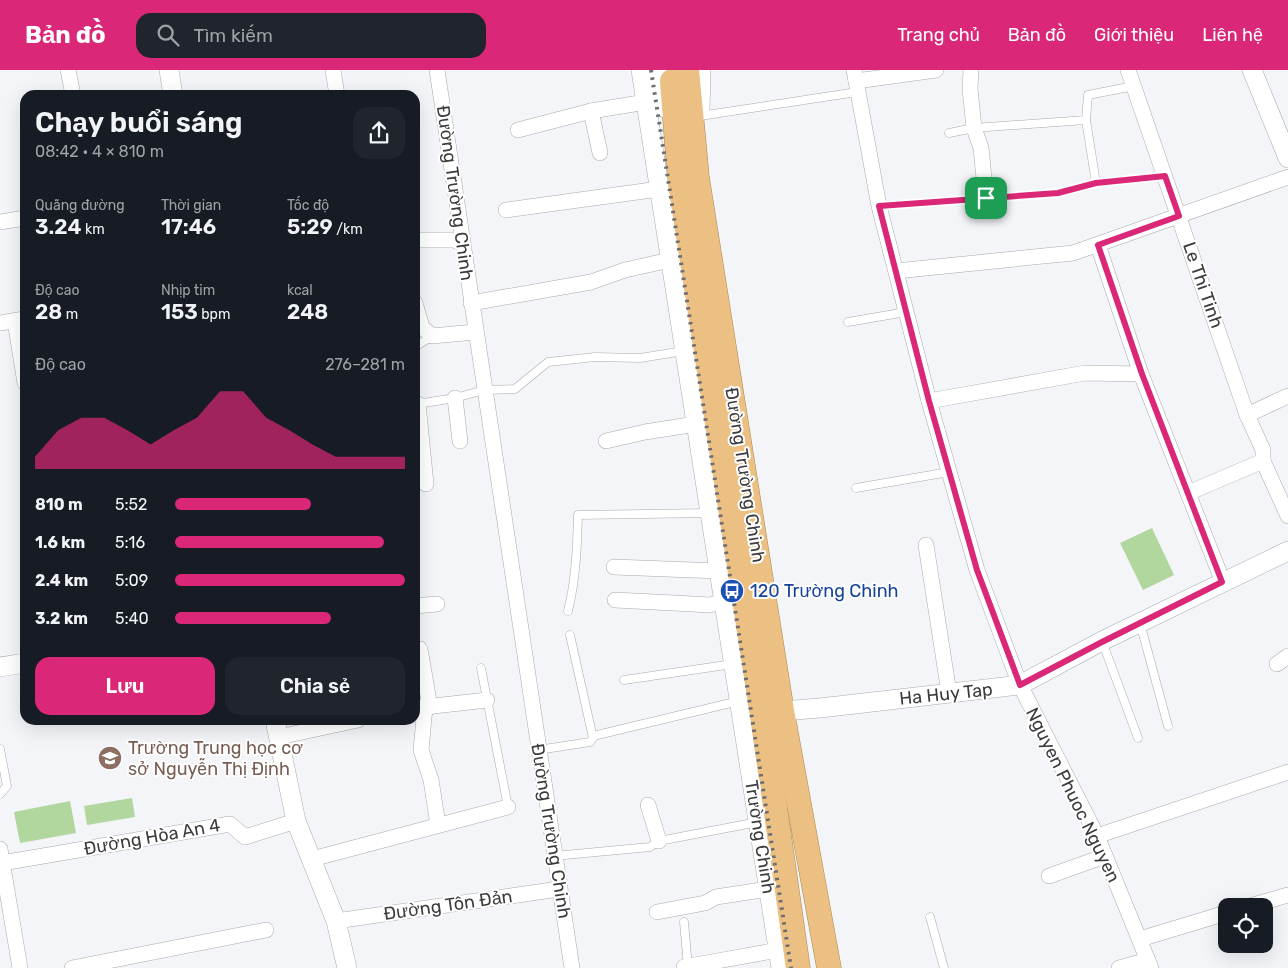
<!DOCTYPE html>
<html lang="vi">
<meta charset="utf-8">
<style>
:root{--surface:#171b24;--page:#20242c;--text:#f1f3f6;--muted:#9ea1a6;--accent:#db2777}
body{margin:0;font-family:Rubik,sans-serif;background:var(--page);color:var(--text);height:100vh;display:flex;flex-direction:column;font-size:19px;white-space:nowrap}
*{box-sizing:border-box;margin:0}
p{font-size:16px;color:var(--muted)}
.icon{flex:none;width:28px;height:28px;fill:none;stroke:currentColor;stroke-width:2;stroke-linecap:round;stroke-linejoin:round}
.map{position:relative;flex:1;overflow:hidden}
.panel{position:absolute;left:20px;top:20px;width:400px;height:635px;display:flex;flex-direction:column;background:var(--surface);border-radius:15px;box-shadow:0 5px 20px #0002}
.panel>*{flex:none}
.controls{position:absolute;left:1218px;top:828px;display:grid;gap:10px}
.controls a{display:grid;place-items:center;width:55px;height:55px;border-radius:10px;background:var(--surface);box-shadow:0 5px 20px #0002;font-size:25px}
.pin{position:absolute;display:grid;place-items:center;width:42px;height:42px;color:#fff;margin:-21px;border-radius:10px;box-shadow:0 2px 8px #0006}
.round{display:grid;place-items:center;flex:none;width:52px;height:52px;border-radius:15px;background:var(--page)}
.head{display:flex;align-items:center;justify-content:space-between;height:85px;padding:0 15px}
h1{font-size:28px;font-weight:600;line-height:38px}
.metrics{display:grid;grid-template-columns:repeat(3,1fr);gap:8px;height:85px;padding:5px 15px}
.metrics div{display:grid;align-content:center}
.metrics b{font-size:21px;font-weight:600}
.metrics small{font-size:14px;font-weight:400}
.metrics p{font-size:14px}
.chart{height:140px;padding:10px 15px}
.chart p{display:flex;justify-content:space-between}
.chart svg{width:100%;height:90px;margin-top:5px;fill:var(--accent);opacity:.7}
.primary-button{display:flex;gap:10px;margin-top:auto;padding:10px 15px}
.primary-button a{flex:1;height:58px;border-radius:15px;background:var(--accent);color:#fff;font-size:20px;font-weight:600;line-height:58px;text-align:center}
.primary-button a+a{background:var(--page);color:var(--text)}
ul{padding:0 15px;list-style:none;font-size:16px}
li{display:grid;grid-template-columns:80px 60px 1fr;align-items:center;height:38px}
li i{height:12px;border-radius:6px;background:var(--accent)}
header{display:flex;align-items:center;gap:30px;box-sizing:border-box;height:70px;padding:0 25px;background:var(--accent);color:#fff}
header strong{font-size:24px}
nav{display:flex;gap:28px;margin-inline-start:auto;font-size:18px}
.search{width:350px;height:45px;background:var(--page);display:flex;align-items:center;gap:12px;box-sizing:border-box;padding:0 18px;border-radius:15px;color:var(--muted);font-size:19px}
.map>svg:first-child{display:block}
</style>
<header>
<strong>Bản đồ</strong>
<div class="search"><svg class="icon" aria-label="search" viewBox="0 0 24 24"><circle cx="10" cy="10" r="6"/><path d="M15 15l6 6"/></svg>Tìm kiếm</div>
<nav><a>Trang chủ</a><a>Bản đồ</a><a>Giới thiệu</a><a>Liên hệ</a></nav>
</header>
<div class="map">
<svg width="1288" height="898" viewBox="0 0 1288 898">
<rect width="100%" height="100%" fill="#f3f5f8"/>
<!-- green -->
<g fill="#b1d79e">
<polygon points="1152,458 1174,505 1143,520 1120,473"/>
<polygon points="132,728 135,747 87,755 84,736"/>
<polygon points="70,731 76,763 20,773 14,742"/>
</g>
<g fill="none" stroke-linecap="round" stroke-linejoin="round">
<!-- service casing -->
<g stroke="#a8aaad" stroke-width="9">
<g id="service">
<polyline points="700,46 857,22"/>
<polyline points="949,63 974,58 1086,50 1088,25 1134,16"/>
<polyline points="1096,113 1165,106"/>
<polyline points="879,136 1058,123 1096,113 1086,50"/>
<polyline points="848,252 906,242"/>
<polyline points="415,277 432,266"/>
<polyline points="417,334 455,328 484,320 515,319 548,292 595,287 640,288 684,281"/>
<polyline points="856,418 949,402"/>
<path d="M568 541C576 509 577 478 578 445L710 443"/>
<polyline points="1140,553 1168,656"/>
<polyline points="1102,571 1138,668"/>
<polyline points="481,598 508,737"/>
<polyline points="624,610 733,594"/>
<polyline points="593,666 739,631"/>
<polyline points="0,679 7,716 0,724"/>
<polyline points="538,680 590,672 593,668 570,565"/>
<polyline points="554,786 650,777 659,771 758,752"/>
<polyline points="930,847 944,898"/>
<polyline points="684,852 688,897"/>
</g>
</g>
<!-- minor casing -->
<g stroke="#a8aaad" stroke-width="16">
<g id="minor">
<polyline points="68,0 73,25"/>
<polyline points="333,0 337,25"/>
<polyline points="437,0 572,898"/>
<polyline points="854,0 879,136 929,331 977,500 1020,615 1097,766 1151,898"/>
<polyline points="971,0 970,19 974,58 981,78 986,128"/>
<polyline points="1128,0 1247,345 1263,380 1263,391 1288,446"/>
<polyline points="856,11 936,0"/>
<polyline points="591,41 600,83"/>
<polyline points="518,60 591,41 646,32"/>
<polyline points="506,140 659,119"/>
<polyline points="0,152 25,148"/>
<polyline points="415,170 452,170 462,172"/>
<polyline points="1098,175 1141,304 1223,512"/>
<polyline points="896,201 1073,183 1288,107"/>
<polyline points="415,233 422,257 432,266 475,262"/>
<polyline points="471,233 591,212 625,200 670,190"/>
<polyline points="15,251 25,313"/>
<polyline points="0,253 24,249"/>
<polyline points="455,328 460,371"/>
<polyline points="929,331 1085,303 1141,304"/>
<polyline points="418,334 426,414"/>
<polyline points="1247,345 1288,326"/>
<polyline points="606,371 645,362 696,354"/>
<polyline points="1188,423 1263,391"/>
<polyline points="926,475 949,623"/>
<polyline points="614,497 719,501"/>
<polyline points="615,530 693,534 709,535 723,532"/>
<polyline points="415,536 437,534"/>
<polyline points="415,580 420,579 430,637"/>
<polyline points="1277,594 1288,586"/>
<polyline points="425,637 421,680 431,710 438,755"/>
<polyline points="416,638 487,630"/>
<polyline points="279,667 358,650"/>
<polyline points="648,735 659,771"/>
<polyline points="1097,766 1288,702"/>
<polyline points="0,779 20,898"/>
<polyline points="312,789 508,737"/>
<polyline points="2,793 230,754 245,767 296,751"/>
<polyline points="1049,806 1105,786"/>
<polyline points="1250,836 1288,825"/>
<polyline points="657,842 705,833 716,827 768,819"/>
<polyline points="336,851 559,819"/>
<polyline points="1140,869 1226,843"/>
<polyline points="684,897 778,880"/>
<polyline points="72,898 266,860"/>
<polyline points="1119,898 1148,890"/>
</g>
</g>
<!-- tertiary casing -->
<g stroke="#a8aaad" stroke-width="20">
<g id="tertiary">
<polyline points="169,0 173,25"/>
<polyline points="641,0 781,898"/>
<polyline points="658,0 665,38"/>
<polyline points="1252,0 1288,88"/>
<polyline points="700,41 701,0"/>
<polyline points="0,597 25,593"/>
<polyline points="782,641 820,638 1020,615 1102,571 1288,481"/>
<polyline points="275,650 296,751 336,851 347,898"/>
</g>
</g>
<!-- trunk casing -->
<g stroke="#aa8756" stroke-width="25">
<g id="trunk">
<polyline points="687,0 697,107 782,641 829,898"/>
<polyline points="672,11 680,113 762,646 798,898"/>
</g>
</g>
<!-- service -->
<use href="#service" stroke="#fff" stroke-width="8"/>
<!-- minor -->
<use href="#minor" stroke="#fff" stroke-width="15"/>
<!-- tertiary -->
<use href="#tertiary" stroke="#fff" stroke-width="19"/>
<!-- trunk -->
<use href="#trunk" stroke="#ebc082" stroke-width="24"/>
<!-- rail -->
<polyline stroke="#6e6e71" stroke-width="4" stroke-dasharray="2.5 5" stroke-linecap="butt" points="651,0 791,898"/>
</g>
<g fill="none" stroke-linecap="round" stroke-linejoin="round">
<!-- route casing -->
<g stroke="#fff" stroke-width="10">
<polygon id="route" points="1165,106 1179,146 1098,175 1142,304 1222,512 1102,572 1020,615 977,500 929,331 879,136 1058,123 1096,113"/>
</g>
<!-- route -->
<use href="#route" stroke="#db2777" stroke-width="6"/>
</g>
<!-- icons -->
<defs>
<g id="bus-disc" transform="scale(1.25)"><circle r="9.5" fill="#1a4fb4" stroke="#fff"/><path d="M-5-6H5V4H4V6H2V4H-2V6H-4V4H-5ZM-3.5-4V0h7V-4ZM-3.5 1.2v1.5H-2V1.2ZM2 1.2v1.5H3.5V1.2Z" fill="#fff"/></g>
<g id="school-disc" transform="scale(1.25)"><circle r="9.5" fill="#8d6e63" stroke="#fff"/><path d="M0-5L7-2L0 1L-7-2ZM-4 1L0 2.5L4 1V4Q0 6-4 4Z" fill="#fff"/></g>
</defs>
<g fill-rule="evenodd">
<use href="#bus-disc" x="732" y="521"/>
<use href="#school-disc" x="110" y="688"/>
</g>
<g text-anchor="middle" stroke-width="4" stroke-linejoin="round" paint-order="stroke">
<!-- street labels -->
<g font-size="18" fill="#3c3c3e" stroke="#fff">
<text transform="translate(455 123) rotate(82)" y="6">Đường Trường Chinh</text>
<text transform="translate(1203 215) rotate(71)" y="6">Le Thi Tinh</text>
<text transform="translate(745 405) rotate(81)" y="6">Đường Trường Chinh</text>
<text transform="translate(946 624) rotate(-6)" y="6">Ha Huy Tap</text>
<text transform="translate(1073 725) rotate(64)" y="6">Nguyen Phuoc Nguyen</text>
<text transform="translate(551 761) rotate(81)" y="6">Đường Trường Chinh</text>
<text transform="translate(152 767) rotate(-10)" y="6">Đường Hòa An 4</text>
<text transform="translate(760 767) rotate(81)" y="6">Trường Chinh</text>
<text transform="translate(448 835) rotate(-8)" y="6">Đường Tôn Đản</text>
</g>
<!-- transit labels -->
<g font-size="18" fill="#164399" stroke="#fff" text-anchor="start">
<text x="750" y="527">120 Trường Chinh</text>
</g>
<!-- education labels -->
<g font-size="18" fill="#785e54" stroke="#fff" text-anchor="start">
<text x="128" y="684">Trường Trung học cơ<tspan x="128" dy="21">sở Nguyễn Thị Định</tspan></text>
</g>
</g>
</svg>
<div class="controls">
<a><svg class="icon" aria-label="locate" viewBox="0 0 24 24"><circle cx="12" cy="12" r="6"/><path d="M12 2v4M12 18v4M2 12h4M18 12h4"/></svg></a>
</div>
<div class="pin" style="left:986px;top:128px;background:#1e9e55"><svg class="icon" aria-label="arrive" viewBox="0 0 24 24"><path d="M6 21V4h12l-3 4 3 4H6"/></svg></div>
<section class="panel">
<div class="head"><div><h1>Chạy buổi sáng</h1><p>08:42 · 4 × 810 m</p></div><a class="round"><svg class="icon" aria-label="share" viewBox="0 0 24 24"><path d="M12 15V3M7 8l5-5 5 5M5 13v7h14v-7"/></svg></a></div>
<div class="metrics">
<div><p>Quãng đường</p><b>3.24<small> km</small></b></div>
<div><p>Thời gian</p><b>17:46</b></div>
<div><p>Tốc độ</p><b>5:29<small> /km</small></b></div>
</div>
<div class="metrics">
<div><p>Độ cao</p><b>28<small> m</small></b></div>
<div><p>Nhịp tim</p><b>153<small> bpm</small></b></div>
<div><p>kcal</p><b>248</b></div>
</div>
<div class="chart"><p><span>Độ cao</span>276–281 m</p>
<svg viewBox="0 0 160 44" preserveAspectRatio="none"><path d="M0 44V38L10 25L20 19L30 19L40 25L50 32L60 25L70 19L80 6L90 6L100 19L110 25L120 32L130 38L140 38L150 38L160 38V44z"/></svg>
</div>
<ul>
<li><b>810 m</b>5:52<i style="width:59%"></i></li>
<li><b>1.6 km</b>5:16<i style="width:91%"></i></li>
<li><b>2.4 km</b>5:09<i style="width:100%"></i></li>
<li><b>3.2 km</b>5:40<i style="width:68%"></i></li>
</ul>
<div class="primary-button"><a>Lưu</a><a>Chia sẻ</a></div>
</section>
</div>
